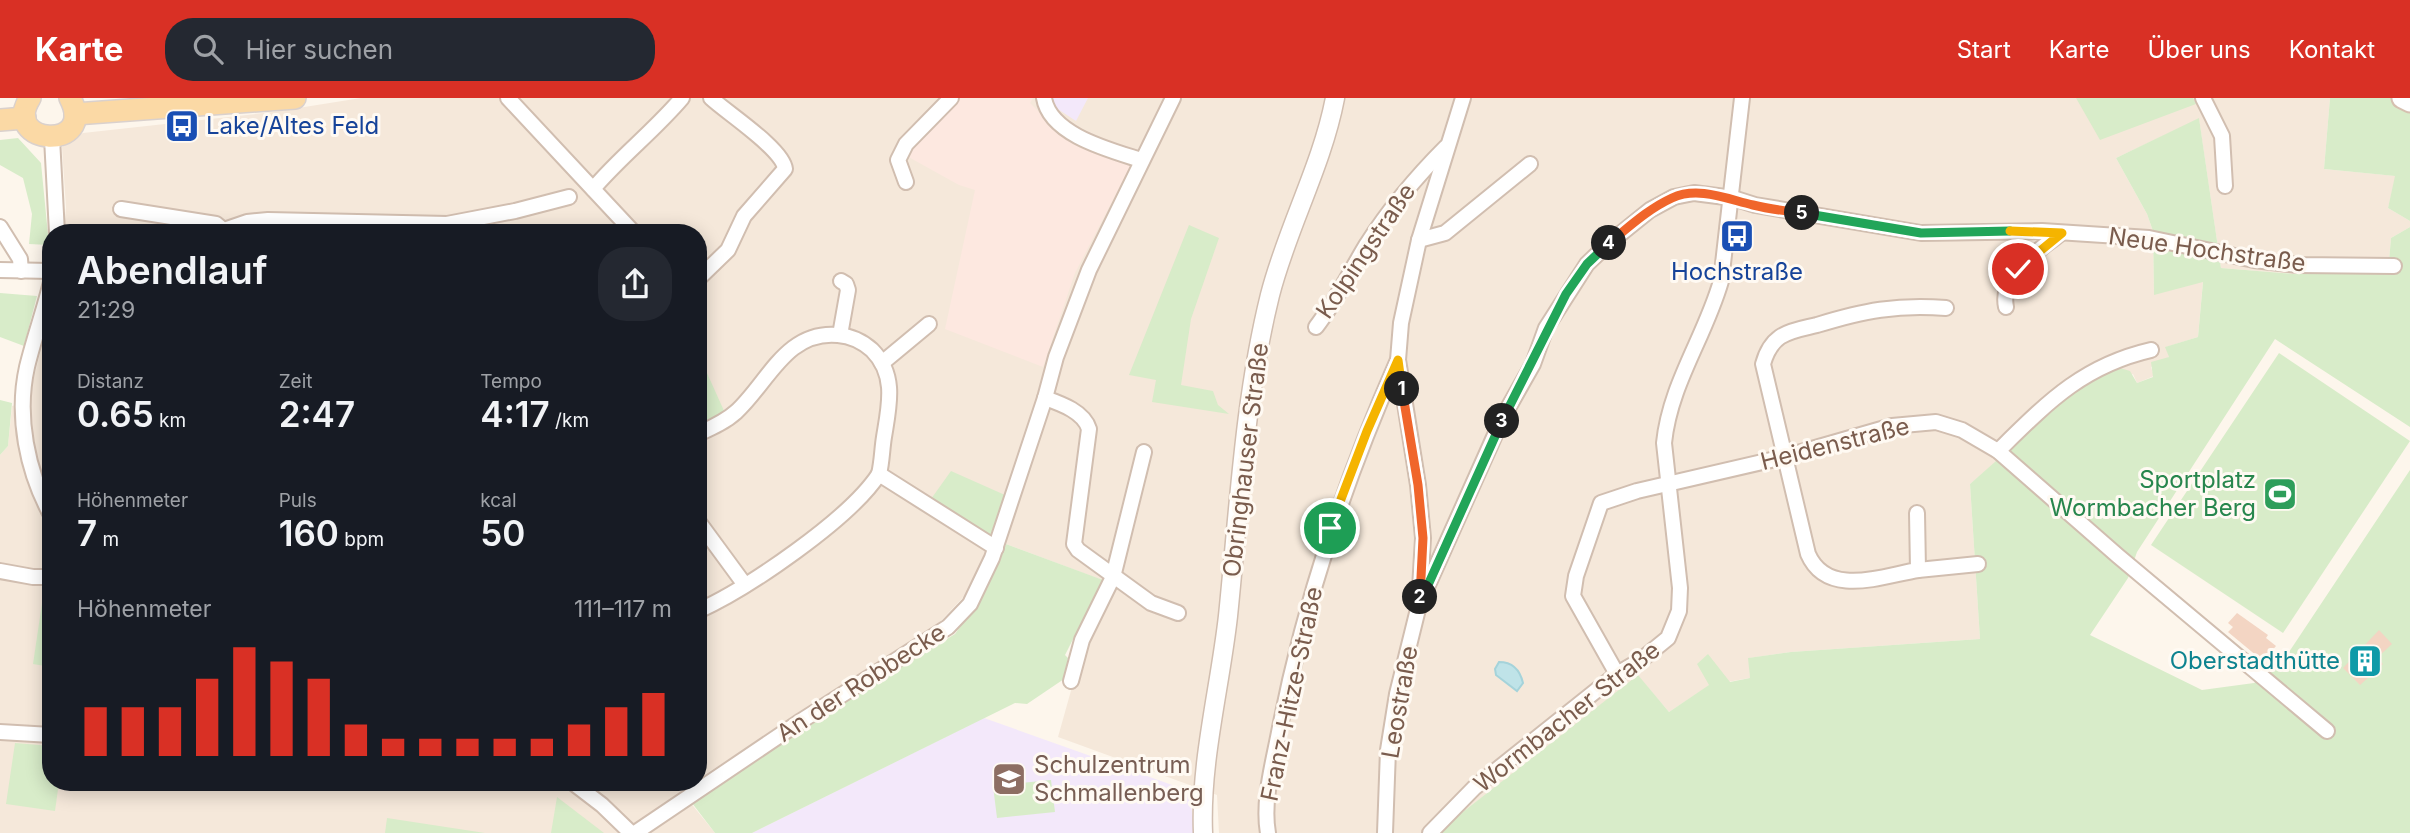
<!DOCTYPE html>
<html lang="de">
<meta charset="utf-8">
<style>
:root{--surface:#171b24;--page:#242831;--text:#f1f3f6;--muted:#9ea1a6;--accent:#d93025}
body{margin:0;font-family:Inter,sans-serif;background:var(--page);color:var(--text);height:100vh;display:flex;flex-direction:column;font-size:26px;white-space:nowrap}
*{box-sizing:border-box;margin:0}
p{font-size:23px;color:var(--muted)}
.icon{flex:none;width:38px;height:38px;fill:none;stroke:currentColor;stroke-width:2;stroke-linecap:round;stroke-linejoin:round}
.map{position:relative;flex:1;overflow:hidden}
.details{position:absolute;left:42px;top:126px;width:665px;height:567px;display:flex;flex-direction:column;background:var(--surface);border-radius:28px;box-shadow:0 4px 18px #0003}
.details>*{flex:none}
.pin{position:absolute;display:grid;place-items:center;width:60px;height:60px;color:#fff;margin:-30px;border:4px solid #fff;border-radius:50%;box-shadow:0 2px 7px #0007}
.km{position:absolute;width:35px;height:35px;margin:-18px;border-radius:50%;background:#222;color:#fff;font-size:19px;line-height:35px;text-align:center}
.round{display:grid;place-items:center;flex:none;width:74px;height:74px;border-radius:28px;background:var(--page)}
.overview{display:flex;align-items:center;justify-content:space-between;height:119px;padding:0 35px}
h1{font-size:38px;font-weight:600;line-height:52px}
.metrics{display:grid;grid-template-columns:repeat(3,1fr);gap:10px;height:119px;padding:7px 35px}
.metrics div{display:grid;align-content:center}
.metrics b{font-size:35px;font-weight:600}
.metrics small{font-size:19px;font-weight:400}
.metrics p{font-size:19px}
.chart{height:196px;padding:14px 35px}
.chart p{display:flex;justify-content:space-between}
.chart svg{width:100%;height:126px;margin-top:7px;stroke:var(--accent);stroke-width:6}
header{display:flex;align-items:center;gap:42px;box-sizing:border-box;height:98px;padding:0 35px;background:var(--accent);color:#fff}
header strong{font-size:33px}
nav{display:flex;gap:38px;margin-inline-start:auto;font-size:24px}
.search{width:490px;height:63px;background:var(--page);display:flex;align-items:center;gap:18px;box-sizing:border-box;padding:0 24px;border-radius:28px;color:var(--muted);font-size:26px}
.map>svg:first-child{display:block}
</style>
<header>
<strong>Karte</strong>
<div class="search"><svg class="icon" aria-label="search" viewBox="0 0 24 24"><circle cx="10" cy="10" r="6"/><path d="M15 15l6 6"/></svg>Hier suchen</div>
<nav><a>Start</a><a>Karte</a><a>Über uns</a><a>Kontakt</a></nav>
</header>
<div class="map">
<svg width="2410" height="735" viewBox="0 0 2410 735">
<rect width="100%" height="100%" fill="#fdf6ec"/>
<!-- residential -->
<g fill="#f5e8da">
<polygon points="361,0 2330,0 2324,71 2396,78 2388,110 2410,123 2410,129 2391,140 2389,163 2315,163 2295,176 2221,170 2199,21 2116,60 2147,116 2153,133 2154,196 2203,183 2198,239 2166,249 2169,259 2151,269 2154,278 2137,285 2133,276 2013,351 1970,386 1980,541 1791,554 1749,560 1750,580 1710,587 1669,614 1638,578 1436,735 1219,735 1217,697 1058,639 1102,482 1006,446 986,455 970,492 935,529 698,681 698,135 64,135 66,109 62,49 83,35 273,14"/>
<polygon points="51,210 51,684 693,684 681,693 715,735 0,735 0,357 8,348 12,308 28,304"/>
</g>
<!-- commercial -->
<polygon fill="#fde8e0" points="957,0 1033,0 1030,5 1057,32 1132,65 1075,175 1043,269 945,231 975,92 959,87 905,57"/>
<!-- education -->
<g fill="#f3e8fa">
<polygon points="1051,0 1088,0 1076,23 1050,6"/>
<polygon points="984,620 1189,693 1195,735 752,735"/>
</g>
<!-- green -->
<g fill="#d8ecc9">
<polygon points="2076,0 2193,0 2196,6 2100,42"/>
<polygon points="2330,0 2410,0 2410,123 2388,110 2395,78 2324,71"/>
<polygon points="2199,20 2221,170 2295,176 2315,163 2389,163 2391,140 2410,129 2410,329 2275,241 2137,454 2128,480 2090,537 2202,592 2254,585 2281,566 2410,372 2410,735 1436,735 1638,577 1669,614 1709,587 1697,566 1708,556 1730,584 1750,580 1748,560 1791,554 1980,541 1970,386 2081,288 2120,270 2130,273 2137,285 2153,279 2151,264 2169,259 2165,249 2198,239 2203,184 2154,197 2153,133 2147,116 2116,60"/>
<polygon points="18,40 41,65 49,147 29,146 32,116 23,80 0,67 0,42"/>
<polygon points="1189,127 1219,140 1191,221 1181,287 1213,293 1218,307 1229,316 1152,304 1156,282 1129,277"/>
<polygon points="0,195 37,198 24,248 0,239"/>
<polygon points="698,255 725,315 698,326"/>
<polygon points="2279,255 2410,343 2283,535 2151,447"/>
<polygon points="0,302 12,305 8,348 0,357"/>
<polygon points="951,373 1005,397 990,438 931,401"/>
<polygon points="1006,446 1103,482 1065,557 1068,560 1064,581 1027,606 1015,605 752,735 715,735 692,705 850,600 955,536 987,491"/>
<polygon points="51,484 51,569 33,566 45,485"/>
<polygon points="15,645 51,648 51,684 59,684 55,713 6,706"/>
<polygon points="1051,682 1055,714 997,720 993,688"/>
<polygon points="557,699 604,735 551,735"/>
<polygon points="387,720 485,735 385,735"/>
</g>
<!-- water -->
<path fill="#bfe3e8" stroke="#a5d3da" stroke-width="2" d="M1499 564C1513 564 1520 572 1523 585L1517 593 1496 577 1495 571Z"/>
<!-- building -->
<g fill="#f3d5c3">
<polygon points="2237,515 2268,537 2266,540 2276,548 2263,563 2228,534 2233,529 2228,525"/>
<polygon points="2379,532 2392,546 2377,560 2383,566 2360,587 2343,570"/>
</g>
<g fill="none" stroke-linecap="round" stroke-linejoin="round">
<!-- minor casing -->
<g stroke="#d1beb0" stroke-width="18">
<g id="minor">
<polyline points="508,0 634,135"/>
<path d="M1044 0C1050 37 1110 52 1141 62"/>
<polyline points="2203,0 2222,38 2225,88"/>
<polyline points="52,40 57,135"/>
<polyline points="906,84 898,62 906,46 951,0"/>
<path d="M593 91C621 58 654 33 682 0"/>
<polyline points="121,111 216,126 222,131"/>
<polyline points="0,129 20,161 21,173"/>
<polyline points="215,135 247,124 268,122 447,126 515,113 569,99"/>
<polyline points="1419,142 1445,135 1530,66"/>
<polyline points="0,172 51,173"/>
<path d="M698 181 728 152 744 118 785 71C783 51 727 15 711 0"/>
<path d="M51 184C44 213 34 240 27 269 16 318 27 373 51 417"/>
<path d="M2006 209C1999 175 2039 153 2061 135"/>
<path d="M1316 229C1336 203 1350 174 1367 146 1390 110 1416 79 1446 49"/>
<polyline points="840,237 848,192 846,186 841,183"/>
<polyline points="882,265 929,226"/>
<path d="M1045 300C1062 306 1084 314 1089 331L1074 446 1078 452 1151 505 1178 515"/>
<path d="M698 336C711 330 725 324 736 314 768 285 786 232 838 237 851 238 863 244 872 252 897 277 889 308 884 339 882 351 882 364 879 376"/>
<path d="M1998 353C2047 305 2082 268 2151 252"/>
<path d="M1917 415 1918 472C1882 478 1827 500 1808 456L1763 266C1766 255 1770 246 1780 239 1790 232 1805 230 1817 227 1863 213 1897 206 1946 210"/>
<polyline points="698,423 745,487"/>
<polyline points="1918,472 1978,466"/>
<polyline points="0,473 33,479 51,479"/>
<polyline points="1419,507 1503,319 1533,266 1546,230 1587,166 1609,145 1650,112 1674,99 1694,95 1733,100 1755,107 1921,135 2042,133 2149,140 2254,162 2298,167 2394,168"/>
<path d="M698 513C747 491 850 421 879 376L996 450"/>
<polyline points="1617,576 1573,498 1576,478 1601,405 1637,393 1784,359 1892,328 1936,324 1962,332 1998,353 2118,458 2327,633"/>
<polyline points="1071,583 1082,542 1113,479 1144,354"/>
<polyline points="0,634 51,637"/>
<polyline points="572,684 602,707 631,735"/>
<polyline points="635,735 801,623 948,529 970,506 992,460 1045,300 1056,259 1089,172 1173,0"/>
<path d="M1268 735C1262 702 1274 662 1280 629 1306 499 1344 385 1397 264"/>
<polyline points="1385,735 1388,652 1397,596 1419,507 1423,440 1418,387 1398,262 1401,225 1419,142 1463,0"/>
<path d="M1430 735 1474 690 1617 576 1641 562 1668 540 1679 513 1680 490 1664 345C1670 286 1705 239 1721 183L1742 0"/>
</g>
</g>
<!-- tertiary casing -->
<g stroke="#d1beb0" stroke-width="21">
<path id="tertiary" d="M1203 735C1200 663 1220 590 1228 518 1239 411 1244 302 1270 197 1287 130 1322 68 1335 0"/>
</g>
<!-- secondary casing -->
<g stroke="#d6c0b0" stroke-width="23">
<polyline id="secondary" points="2402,0 2410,4"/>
</g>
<!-- primary casing -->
<g stroke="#dad1cd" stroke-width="24">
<g id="primary">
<path d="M30 0C0 48 98 54 70 0"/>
<polyline points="75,16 295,0"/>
<polyline points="0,22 25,20"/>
</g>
</g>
<!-- minor -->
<use href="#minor" stroke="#fff" stroke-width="14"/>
<!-- tertiary -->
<use href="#tertiary" stroke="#fff" stroke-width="18"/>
<!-- secondary -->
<use href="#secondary" stroke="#fff" stroke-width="19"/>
<!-- primary -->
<use href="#primary" stroke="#fbd9a5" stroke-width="21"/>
</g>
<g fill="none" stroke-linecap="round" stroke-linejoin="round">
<!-- split-1 casing -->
<g stroke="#fff" stroke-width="14">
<polyline id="split-1" points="1330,430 1367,333 1398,262 1402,291"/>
</g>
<!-- split-2 casing -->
<g stroke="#fff" stroke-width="14">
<polyline id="split-2" points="1402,291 1418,387 1423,440 1420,499"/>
</g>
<!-- split-3 casing -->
<g stroke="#fff" stroke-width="14">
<polyline id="split-3" points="1420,499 1419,507 1502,323"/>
</g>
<!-- split-4 casing -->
<g stroke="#fff" stroke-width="14">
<polyline id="split-4" points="1502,323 1566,196 1587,166 1609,145"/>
</g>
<!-- split-5 casing -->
<g stroke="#fff" stroke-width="14">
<path id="split-5" d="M1609 145C1629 129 1648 111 1672 100 1698 88 1727 101 1753 107 1769 111 1785 113 1802 115"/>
</g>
<!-- split-6 casing -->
<g stroke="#fff" stroke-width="14">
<polyline id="split-6" points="1802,115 1921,135 2010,133"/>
</g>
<!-- split-7 casing -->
<g stroke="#fff" stroke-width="14">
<polyline id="split-7" points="2010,133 2062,135 2018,171"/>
</g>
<!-- split-1 -->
<use href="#split-1" stroke="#f5b400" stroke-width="9"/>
<!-- split-2 -->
<use href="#split-2" stroke="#f0652b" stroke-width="9"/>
<!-- split-3 -->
<use href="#split-3" stroke="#22a559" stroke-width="9"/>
<!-- split-4 -->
<use href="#split-4" stroke="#22a559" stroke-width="9"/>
<!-- split-5 -->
<use href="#split-5" stroke="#f0652b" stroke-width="9"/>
<!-- split-6 -->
<use href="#split-6" stroke="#22a559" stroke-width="9"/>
<!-- split-7 -->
<use href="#split-7" stroke="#f5b400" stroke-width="9"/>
</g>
<!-- icons -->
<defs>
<g id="bus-square" transform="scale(1.75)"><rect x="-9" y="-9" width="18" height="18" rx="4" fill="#1a4fb4" stroke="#fffaf3"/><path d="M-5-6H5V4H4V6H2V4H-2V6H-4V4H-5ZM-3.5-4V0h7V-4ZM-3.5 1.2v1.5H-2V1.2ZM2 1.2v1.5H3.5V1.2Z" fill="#fff"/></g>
<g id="stadium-square" transform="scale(1.75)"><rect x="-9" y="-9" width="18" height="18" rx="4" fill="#2e9e5b" stroke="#fffaf3"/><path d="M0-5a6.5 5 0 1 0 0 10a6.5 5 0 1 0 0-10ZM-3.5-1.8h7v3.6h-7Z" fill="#fff"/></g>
<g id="building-square" transform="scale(1.75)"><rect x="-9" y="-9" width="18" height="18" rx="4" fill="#0f9aa8" stroke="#fffaf3"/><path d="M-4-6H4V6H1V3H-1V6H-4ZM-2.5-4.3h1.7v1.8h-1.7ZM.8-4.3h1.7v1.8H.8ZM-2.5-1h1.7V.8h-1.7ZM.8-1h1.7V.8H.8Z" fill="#fff"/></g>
<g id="school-square" transform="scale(1.75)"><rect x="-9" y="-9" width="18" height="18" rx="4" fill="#8d6e63" stroke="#fffaf3"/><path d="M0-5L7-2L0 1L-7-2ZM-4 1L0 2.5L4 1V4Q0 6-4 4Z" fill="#fff"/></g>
</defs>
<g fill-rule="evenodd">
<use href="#bus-square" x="182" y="28"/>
<use href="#bus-square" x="1737" y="138"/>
<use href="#stadium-square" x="2280" y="396"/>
<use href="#building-square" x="2365" y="563"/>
<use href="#school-square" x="1009" y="681"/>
</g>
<g text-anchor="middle" stroke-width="6" stroke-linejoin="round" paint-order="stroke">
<!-- transit labels -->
<g font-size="24" fill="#164399" stroke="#fffaf3" text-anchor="start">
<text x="206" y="36">Lake/Altes Feld</text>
<text x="1737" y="182" text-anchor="middle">Hochstraße</text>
</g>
<!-- street labels -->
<g font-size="24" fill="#7a5c4d" stroke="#fffaf3">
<text transform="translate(2207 152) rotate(8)" y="8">Neue Hochstraße</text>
<text transform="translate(1366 153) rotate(-56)" y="8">Kolpingstraße</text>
<text transform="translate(1835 346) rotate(-14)" y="8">Heidenstraße</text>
<text transform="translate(1246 362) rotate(-83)" y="8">Obringhauser Straße</text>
<text transform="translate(861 585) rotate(-33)" y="8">An der Robbecke</text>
<text transform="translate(1292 596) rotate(-78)" y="8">Franz-Hitze-Straße</text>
<text transform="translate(1400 604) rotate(-80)" y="8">Leostraße</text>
<text transform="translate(1567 619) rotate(-38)" y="8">Wormbacher Straße</text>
</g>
<!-- leisure labels -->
<g font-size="24" fill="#27864d" stroke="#fffaf3" text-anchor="end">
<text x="2256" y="390">Sportplatz<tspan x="2256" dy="28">Wormbacher Berg</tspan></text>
</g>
<!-- culture labels -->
<g font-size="24" fill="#0d838f" stroke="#fffaf3" text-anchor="end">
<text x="2340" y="571">Oberstadthütte</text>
</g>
<!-- education labels -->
<g font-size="24" fill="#785e54" stroke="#fffaf3" text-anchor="start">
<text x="1034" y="675">Schulzentrum<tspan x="1034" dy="28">Schmallenberg</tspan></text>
</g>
</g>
</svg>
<div class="pin" style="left:1330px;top:430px;background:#1e9e55"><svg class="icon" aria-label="arrive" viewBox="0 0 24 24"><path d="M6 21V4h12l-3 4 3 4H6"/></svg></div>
<div class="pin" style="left:2018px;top:171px;background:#d93025"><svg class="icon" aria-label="check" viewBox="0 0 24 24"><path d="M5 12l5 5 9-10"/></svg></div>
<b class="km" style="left:1402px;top:291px">1</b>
<b class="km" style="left:1420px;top:499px">2</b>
<b class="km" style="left:1502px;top:323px">3</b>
<b class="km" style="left:1609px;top:145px">4</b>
<b class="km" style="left:1802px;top:115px">5</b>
<section class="details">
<div class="overview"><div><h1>Abendlauf</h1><p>21:29</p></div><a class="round"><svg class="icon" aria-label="share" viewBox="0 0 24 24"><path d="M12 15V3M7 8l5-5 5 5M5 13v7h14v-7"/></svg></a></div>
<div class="metrics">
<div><p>Distanz</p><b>0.65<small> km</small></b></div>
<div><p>Zeit</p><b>2:47</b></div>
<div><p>Tempo</p><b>4:17<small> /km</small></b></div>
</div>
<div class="metrics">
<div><p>Höhenmeter</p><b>7<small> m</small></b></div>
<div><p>Puls</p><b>160<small> bpm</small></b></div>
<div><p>kcal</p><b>50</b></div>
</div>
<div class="chart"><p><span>Höhenmeter</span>111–117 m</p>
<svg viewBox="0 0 160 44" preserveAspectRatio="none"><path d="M5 44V27M15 44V27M25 44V27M35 44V17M45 44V6M55 44V11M65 44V17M75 44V33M85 44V38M95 44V38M105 44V38M115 44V38M125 44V38M135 44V33M145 44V27M155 44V22"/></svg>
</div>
</section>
</div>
